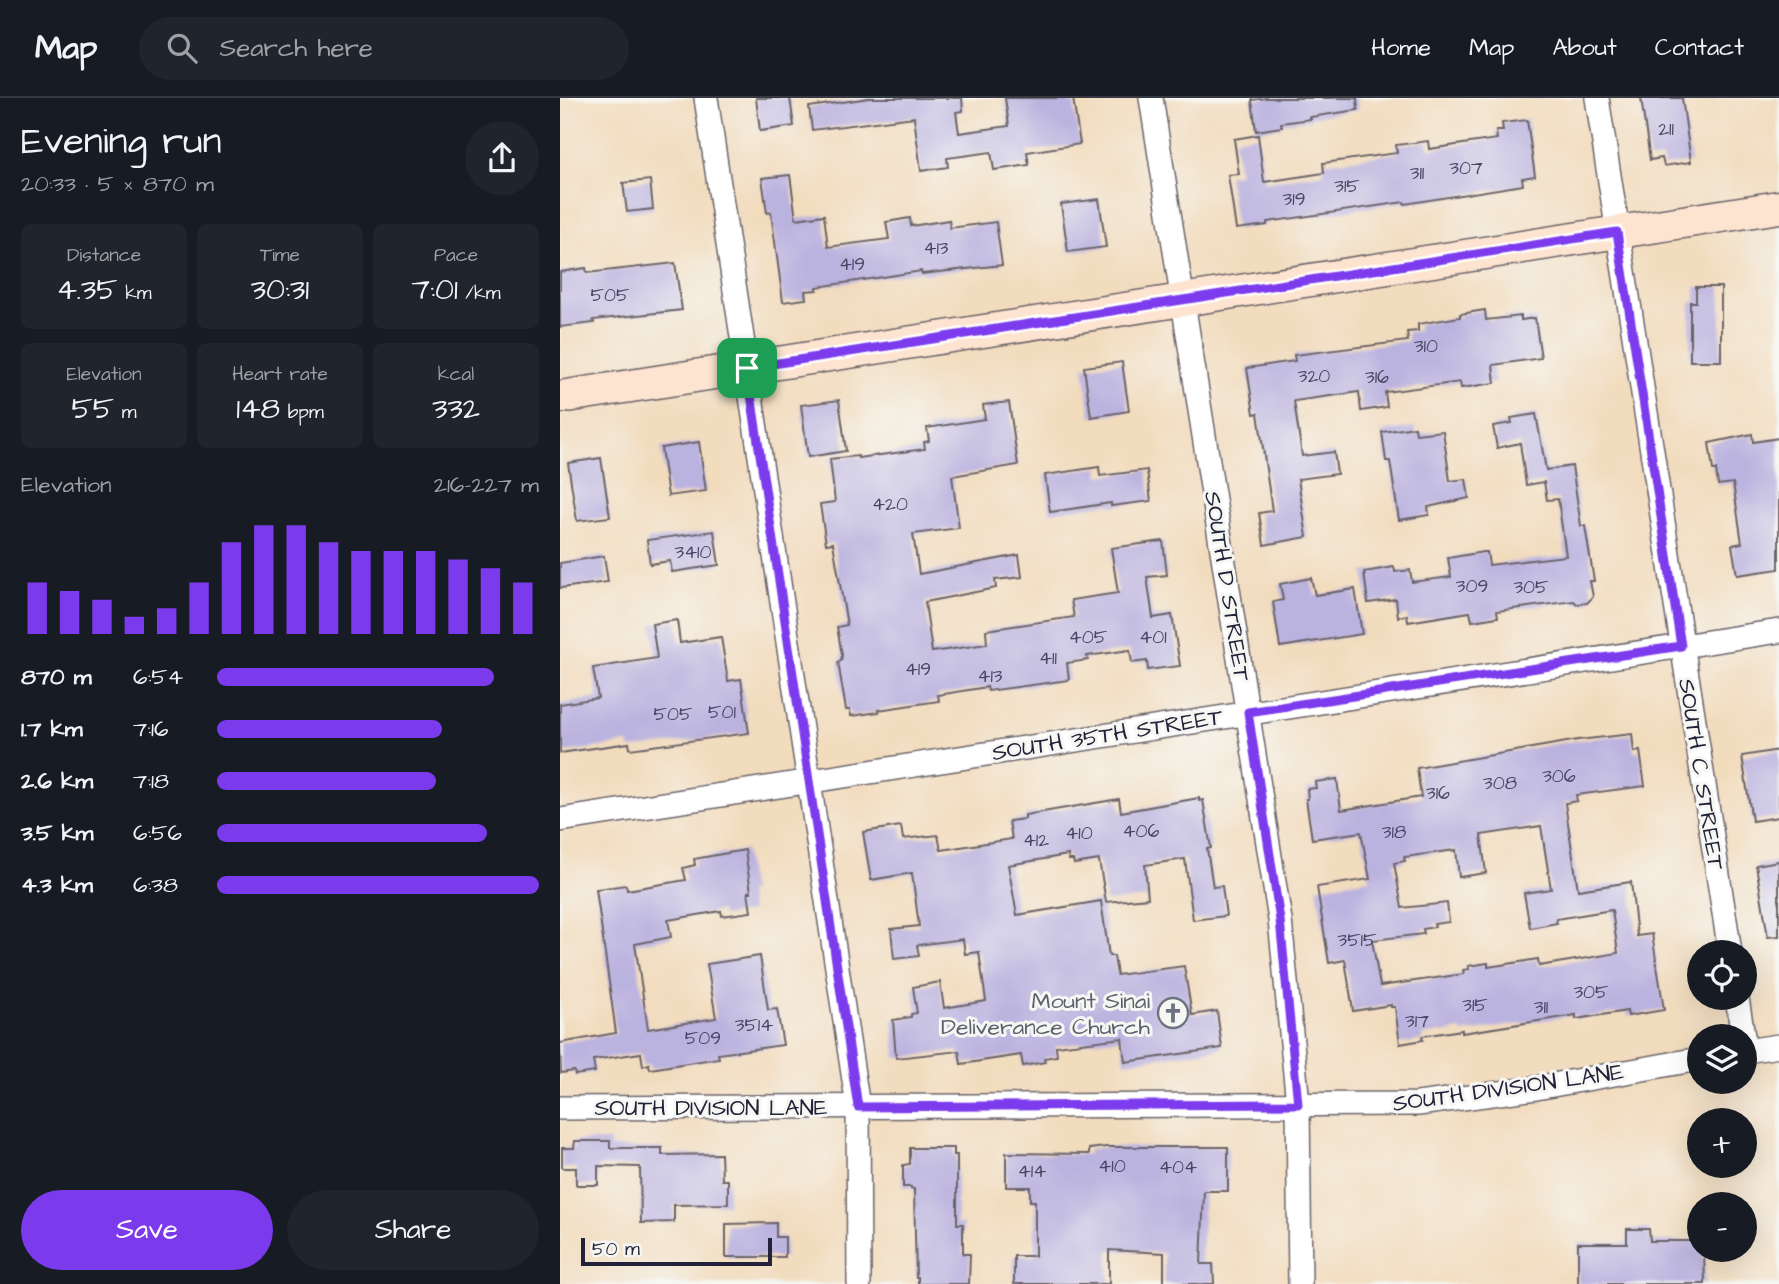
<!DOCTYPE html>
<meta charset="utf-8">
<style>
:root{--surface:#171b24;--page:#20242c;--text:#f1f3f6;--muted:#9ea1a6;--line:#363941;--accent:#7c3aed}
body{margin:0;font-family:"Architects Daughter",sans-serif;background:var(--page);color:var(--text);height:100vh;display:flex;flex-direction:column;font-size:26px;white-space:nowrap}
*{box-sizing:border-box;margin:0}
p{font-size:23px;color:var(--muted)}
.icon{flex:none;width:38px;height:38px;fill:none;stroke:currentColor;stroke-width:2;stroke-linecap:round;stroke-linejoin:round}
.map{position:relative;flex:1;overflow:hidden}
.drawer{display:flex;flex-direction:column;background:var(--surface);width:560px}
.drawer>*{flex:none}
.controls{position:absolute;left:1127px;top:842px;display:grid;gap:14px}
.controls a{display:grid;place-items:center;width:70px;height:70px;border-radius:50%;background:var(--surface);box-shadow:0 7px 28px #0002;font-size:35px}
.scale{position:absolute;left:21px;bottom:18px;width:191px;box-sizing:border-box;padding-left:7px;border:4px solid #22223b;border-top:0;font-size:19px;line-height:24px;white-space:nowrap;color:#22223b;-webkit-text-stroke:5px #f6f6f2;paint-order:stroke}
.pin{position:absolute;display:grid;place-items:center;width:60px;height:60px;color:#fff;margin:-30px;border-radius:14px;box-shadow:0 4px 10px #0006}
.round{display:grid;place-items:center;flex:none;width:74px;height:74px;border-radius:37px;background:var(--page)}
.summary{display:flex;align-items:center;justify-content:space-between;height:119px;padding:0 21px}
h1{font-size:38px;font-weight:600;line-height:52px}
.stats{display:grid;grid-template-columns:repeat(3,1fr);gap:10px;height:119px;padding:7px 21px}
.stats div{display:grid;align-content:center;border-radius:10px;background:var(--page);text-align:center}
.stats b{font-size:30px;font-weight:600}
.stats small{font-size:19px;font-weight:400}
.stats p{font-size:19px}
.chart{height:196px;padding:14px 21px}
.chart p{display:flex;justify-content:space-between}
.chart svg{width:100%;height:126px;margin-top:7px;stroke:var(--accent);stroke-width:6}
.button{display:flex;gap:14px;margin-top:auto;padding:14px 21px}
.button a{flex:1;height:80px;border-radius:42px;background:var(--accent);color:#fff;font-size:28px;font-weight:600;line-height:80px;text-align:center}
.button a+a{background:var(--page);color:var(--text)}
ul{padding:0 21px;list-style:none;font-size:23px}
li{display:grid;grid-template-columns:112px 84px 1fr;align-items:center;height:52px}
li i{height:18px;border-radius:9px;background:var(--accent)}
header{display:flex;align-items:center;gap:42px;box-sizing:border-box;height:98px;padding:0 35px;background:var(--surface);border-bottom:2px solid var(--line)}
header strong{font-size:33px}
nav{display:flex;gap:38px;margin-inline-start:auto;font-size:24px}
.search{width:490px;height:63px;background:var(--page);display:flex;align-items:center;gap:18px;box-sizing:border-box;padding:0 24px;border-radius:38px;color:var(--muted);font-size:26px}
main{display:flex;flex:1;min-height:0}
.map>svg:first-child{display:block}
</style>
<header>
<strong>Map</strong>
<div class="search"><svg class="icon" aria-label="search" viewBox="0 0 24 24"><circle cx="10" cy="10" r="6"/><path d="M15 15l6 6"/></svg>Search here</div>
<nav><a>Home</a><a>Map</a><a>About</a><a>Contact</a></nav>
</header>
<main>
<section class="drawer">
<div class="summary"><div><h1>Evening run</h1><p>20:33 · 5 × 870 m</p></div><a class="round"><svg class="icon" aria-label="share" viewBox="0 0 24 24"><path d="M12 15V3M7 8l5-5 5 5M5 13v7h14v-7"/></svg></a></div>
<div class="stats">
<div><p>Distance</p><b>4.35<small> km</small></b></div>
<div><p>Time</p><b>30:31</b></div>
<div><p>Pace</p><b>7:01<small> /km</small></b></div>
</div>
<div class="stats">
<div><p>Elevation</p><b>55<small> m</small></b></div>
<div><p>Heart rate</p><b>148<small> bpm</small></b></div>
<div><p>kcal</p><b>332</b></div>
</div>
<div class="chart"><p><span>Elevation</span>216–227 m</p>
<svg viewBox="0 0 160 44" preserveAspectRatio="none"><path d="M5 44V26M15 44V29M25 44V32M35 44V38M45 44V35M55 44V26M65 44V12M75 44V6M85 44V6M95 44V12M105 44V15M115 44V15M125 44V15M135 44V18M145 44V21M155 44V26"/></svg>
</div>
<ul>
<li><b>870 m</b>6:54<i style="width:86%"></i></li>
<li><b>1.7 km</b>7:16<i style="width:70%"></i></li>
<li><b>2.6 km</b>7:18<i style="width:68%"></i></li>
<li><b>3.5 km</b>6:56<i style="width:84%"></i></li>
<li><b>4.3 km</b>6:38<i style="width:100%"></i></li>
</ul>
<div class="button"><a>Save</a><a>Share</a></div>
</section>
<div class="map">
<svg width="1219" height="1186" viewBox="0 0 1219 1186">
<rect width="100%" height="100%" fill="#f6f6f2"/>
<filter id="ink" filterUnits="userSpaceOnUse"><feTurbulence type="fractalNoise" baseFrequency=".0143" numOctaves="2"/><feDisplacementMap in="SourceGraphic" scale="14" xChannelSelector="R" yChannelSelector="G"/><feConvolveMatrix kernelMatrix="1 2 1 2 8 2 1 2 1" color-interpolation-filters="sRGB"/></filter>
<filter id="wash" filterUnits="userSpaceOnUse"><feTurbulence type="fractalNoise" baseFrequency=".00686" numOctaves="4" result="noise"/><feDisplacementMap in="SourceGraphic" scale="28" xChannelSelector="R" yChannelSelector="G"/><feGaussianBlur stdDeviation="1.57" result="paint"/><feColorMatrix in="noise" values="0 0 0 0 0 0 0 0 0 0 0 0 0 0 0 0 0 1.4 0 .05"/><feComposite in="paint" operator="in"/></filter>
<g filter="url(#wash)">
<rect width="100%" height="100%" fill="#f2dcbe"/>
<g id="blocks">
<!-- building -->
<g fill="#bbb3df" fill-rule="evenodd">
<polygon points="196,0 230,0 234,28 200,33"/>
<polygon points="309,0 402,0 403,13 396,14 399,35 449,28 445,0 513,0 520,46 467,54 469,67 434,72 431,54 387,60 388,69 361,73 354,19 252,32 249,9"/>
<polygon points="706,0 797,0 798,12 750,19 751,21 721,25 722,29 696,33 692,2"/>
<polygon points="1081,0 1122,0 1131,64 1104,68 1102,60 1090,62"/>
<polygon points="967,22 975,78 962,80 963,87 845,106 844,104 707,124 707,127 676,131 668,77 679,76 674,41 698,37 704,84 764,75 763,65 837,55 836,47 868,43 869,51 937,41 936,33 943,33 942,25"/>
<polygon points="230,77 236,121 264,117 268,149 329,141 326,124 350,120 351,128 389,122 390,130 436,124 442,167 362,176 361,173 257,189 257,192 245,193 246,201 223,204 211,114 207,115 202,80"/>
<polygon points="90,82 93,111 67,114 63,85"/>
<polygon points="539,101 546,149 508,154 501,106"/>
<polygon points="115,165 122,212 33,222 34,225 0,229 0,174 26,170 27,175"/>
<polygon points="1136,189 1161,189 1161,263 1130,263 1130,204 1136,204"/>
<polygon points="925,212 926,222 961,218 961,222 975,220 981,260 933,267 935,285 901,290 900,284 825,294 827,309 801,313 799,294 734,303 742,358 774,354 777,376 738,381 747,439 704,447 699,415 712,413 698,315 694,316 687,270 735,263 734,257 848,243 847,234 858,233 858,226 900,219 900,216"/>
<polygon points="562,264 569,313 531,319 524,269"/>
<polygon points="279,302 286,353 248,359 241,307"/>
<polygon points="449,304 458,367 392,378 399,430 353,436 359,476 459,457 462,479 435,482 436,490 365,504 372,554 427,546 426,532 514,519 511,502 558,495 551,450 603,443 607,477 587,479 593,520 612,517 620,568 588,572 587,563 572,565 570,552 527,558 528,562 507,565 509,582 428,593 427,589 378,597 379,603 318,612 319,614 291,618 290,612 286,612 278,564 281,563 282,557 277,529 287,527 273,445 266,446 260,406 275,404 270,361 298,358 298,360 365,351 364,344 369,343 367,330 425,321 423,307"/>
<polygon points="976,316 986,372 1012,368 1021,428 1025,428 1034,483 1030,483 1033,499 1027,505 1017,506 1014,503 937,513 938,519 912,523 910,514 848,524 847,517 838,519 836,501 808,505 804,474 834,469 835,474 850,472 852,484 891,479 888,460 923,454 927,454 929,467 1006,458 998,401 987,402 984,384 966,387 960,345 937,350 933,328 952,325 951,320"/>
<polygon points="855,329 856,336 883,333 890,383 906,381 909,400 868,409 869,417 839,422 830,363 826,363 822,334"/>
<polygon points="1192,336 1193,344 1219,340 1219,471 1177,477 1172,447 1182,445 1173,385 1158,387 1156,372 1153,372 1149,345"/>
<polygon points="139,344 146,393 108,398 101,350"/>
<polygon points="41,360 50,419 17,423 8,365"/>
<polygon points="539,369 540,378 587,372 591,403 551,408 551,405 490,414 485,377"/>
<polygon points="154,433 159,467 112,474 110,463 90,466 87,442"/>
<polygon points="44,458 48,484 0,490 0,465"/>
<polygon points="751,480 755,497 795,491 802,536 720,549 713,504 723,502 720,486"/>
<polygon points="117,522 120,545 161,539 168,583 181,581 189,635 70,651 69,645 0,655 0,606 38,600 33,570 97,560 92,526"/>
<path d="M1072 636 1074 654 1080 653 1085 688 1016 697 1017 703 1005 705 1018 792 1071 784 1077 838 1092 836 1104 912 1068 918 1067 913 1016 921V917L902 935V932L862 938 863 942 840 946 835 909H831V907L793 913 785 862 769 865 757 789 810 781 801 734 752 741 746 701H748L747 691 756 690 755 684 777 681 781 712 861 699 857 670 1018 642ZM981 728 991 791 964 795 970 830 997 825 996 821 1052 812 1058 855 979 868 978 861 928 869V865L908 868 909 871 903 872 904 876 820 888 812 842 864 836 863 831 875 829 874 826 889 824 887 805 842 810 834 765 845 763 844 759 896 752 899 779 926 775 921 737Z"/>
<polygon points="1219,652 1219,719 1192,723 1182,658"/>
<polygon points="639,700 639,703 643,702 651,750 647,751 653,789 662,788 666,818 633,822 625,761 585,767 588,800 546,804 539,762 514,766 513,762 509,762 508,757 448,767 457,817 541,803 549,858 554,858 557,877 624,868 632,917 657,913 662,950 565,964 562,940 496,948 497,958 484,960 485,964 463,968 461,957 401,966 399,953 336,960 333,922 351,919 351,916 357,915 353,889 380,884 384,910 426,903 419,854 405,856 403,841 357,847 359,858 334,861 331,831 359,828 352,775 311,782 303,734 341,728 343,741 378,737 381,752 452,741 449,723 465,721 465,717 559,701 561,714"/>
<polygon points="185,752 191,794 188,794 191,814 162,818 161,813 108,822 111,839 75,846 88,931 156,920 147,866 200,858 208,912 217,911 223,947 158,956 159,960 90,971 89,966 83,968 81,955 33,962 35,974 15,977 14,973 1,975 0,945 56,935 36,791 66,787 67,792 126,782 123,770 135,767 134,761"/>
<polygon points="1219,763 1219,838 1208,839 1196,767"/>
<polygon points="15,1043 50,1043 50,1050 102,1050 102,1057 161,1056 162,1082 168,1082 168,1106 114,1107 114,1124 81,1125 80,1069 38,1068 38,1087 16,1087 16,1070 2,1070 2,1050 14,1050"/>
<polygon points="546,1049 668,1049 668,1093 644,1093 641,1166 653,1166 654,1186 604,1186 604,1155 549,1152 549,1186 454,1186 454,1158 475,1158 475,1103 470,1103 470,1089 446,1089 446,1055 529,1056 529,1051"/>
<polygon points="350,1050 394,1050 394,1057 397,1057 397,1126 403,1126 403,1156 410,1156 409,1186 358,1186 358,1179 356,1179 354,1091 351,1091 351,1089 343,1089 343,1067 350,1066"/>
<polygon points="216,1125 216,1139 225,1139 225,1159 166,1159 166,1126"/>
<polygon points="1067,1131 1089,1131 1090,1143 1139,1143 1139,1152 1144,1152 1145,1186 1018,1186 1018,1145 1067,1145"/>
</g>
</g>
</g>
<g filter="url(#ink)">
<use href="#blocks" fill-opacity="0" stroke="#6b6369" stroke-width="2"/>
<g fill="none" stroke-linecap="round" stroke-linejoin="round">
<!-- street casing -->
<g stroke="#6b6369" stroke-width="26">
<g id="street">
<polyline points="146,0 298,1009 299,1186"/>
<polyline points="591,0 720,822 738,1006 740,1186"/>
<polyline points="1037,0 1170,854"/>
<polyline points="0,722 1219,533"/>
<polyline points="1177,900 1183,938"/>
<polyline points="1185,953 1219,948"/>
<polyline points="0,1010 858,1006 976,990 1139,961"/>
</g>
</g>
<!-- secondary casing -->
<g stroke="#6b6369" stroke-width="35">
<polyline id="secondary" points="0,299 1219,109"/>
</g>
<!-- street -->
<use href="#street" stroke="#fff" stroke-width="23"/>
<!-- secondary -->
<use href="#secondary" stroke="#fde4d1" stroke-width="32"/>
</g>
</g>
<g fill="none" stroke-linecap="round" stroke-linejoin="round" filter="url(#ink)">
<!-- route casing -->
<g stroke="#fff" stroke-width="14">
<polygon id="route" points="1057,134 1121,548 688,614 720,822 738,1006 298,1009 187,270"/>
</g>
<!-- route -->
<use href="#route" stroke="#7c3aed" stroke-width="9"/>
</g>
<!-- icons -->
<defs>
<g id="church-ring" transform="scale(1.575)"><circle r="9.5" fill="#f6f6f2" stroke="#6b7280" stroke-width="1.5"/><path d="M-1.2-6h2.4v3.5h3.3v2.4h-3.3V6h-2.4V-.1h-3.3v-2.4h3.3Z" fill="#6b7280"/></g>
</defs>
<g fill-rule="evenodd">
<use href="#church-ring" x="613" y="915"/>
</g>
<g text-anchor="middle" stroke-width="6" stroke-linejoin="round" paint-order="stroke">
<!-- number labels -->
<g font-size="19" fill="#484664">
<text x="1106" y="37">211</text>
<text x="906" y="76">307</text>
<text x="857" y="81">311</text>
<text x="787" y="94">315</text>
<text x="734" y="107">319</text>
<text x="376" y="156">413</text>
<text x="292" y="172">419</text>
<text x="50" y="203">505</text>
<text x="866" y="254">310</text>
<text x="754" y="284">320</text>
<text x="817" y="285">316</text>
<text x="330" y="412">420</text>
<text x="133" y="460">3410</text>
<text x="912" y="494">309</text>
<text x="971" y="495">305</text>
<text x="528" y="545">405</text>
<text x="593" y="545">401</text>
<text x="488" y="566">411</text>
<text x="358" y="577">419</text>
<text x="430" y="584">413</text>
<text x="162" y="620">501</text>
<text x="113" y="622">505</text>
<text x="999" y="684">306</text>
<text x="940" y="691">308</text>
<text x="878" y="701">316</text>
<text x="581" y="739">406</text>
<text x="834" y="740">318</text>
<text x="519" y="741">410</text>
<text x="476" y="748">412</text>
<text x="797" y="848">3515</text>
<text x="1031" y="900">305</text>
<text x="915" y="913">315</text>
<text x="981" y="915">311</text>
<text x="857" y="929">317</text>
<text x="194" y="933">3514</text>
<text x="143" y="946">509</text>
<text x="552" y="1074">410</text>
<text x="618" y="1075">404</text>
<text x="472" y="1079">414</text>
</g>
<!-- street labels -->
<g font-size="23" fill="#22223b" stroke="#f6f6f2">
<text transform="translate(668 488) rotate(81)" y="8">SOUTH D STREET</text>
<text transform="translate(547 636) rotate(-9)" y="8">SOUTH 35TH STREET</text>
<text transform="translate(1142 676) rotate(81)" y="8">SOUTH C STREET</text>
<text transform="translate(948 989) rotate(-8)" y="8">SOUTH DIVISION LANE</text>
<text x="151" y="1017">SOUTH DIVISION LANE</text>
</g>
<!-- worship labels -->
<g font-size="23" fill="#5b616d" stroke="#f6f6f2" text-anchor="end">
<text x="590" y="910">Mount Sinai<tspan x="590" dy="26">Deliverance Church</tspan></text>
</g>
</g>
</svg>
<div class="controls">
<a><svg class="icon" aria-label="locate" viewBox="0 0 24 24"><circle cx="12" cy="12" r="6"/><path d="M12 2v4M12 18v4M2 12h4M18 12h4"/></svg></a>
<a><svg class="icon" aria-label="layers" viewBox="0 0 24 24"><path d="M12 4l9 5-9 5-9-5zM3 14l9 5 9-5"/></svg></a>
<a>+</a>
<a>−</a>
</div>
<div class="scale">50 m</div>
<div class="pin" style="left:187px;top:270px;background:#1e9e55"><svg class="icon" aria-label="arrive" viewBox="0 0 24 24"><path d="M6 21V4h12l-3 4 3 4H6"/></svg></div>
</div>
</main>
